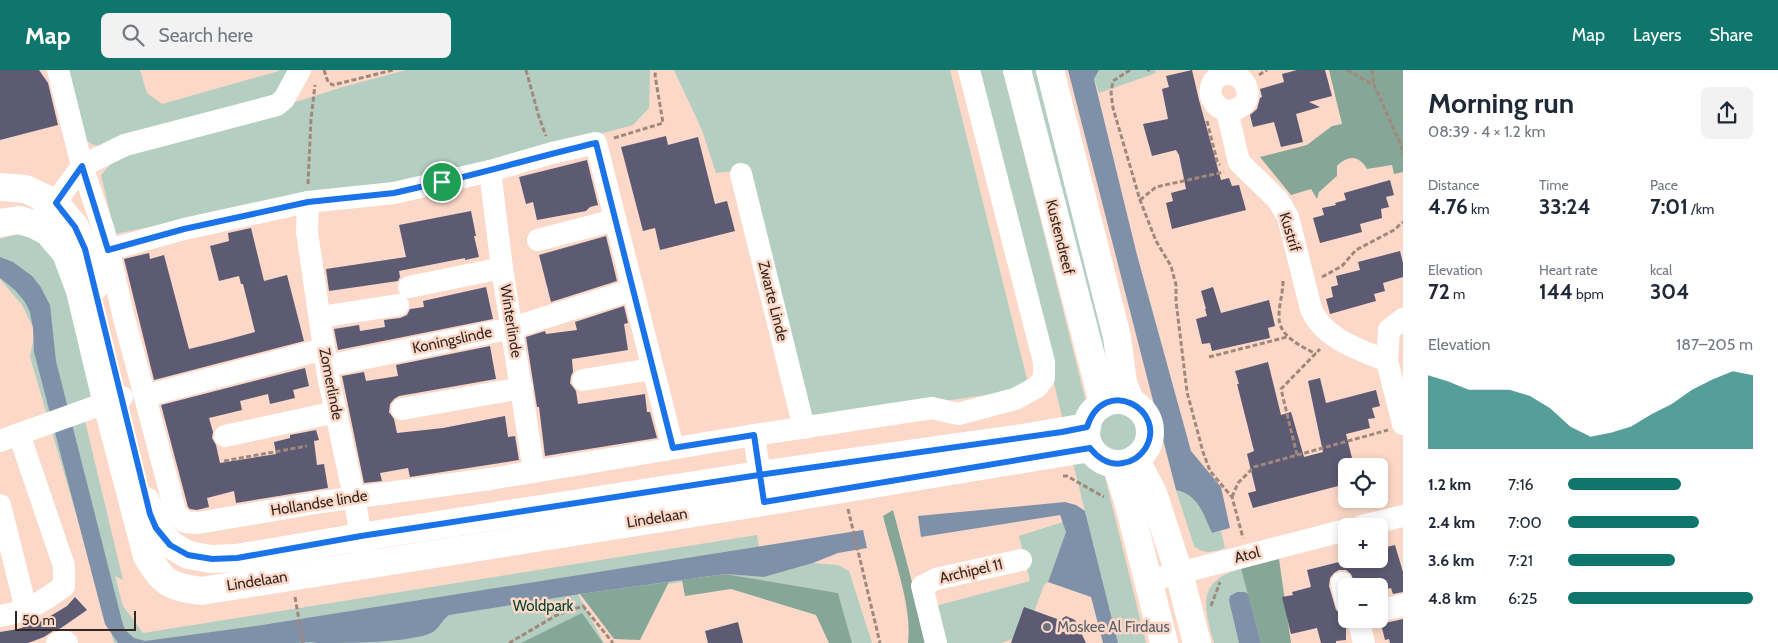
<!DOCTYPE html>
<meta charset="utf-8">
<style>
:root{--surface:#fff;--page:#f2f2f3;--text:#1f2937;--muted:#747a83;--accent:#0f766e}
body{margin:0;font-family:Cabin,sans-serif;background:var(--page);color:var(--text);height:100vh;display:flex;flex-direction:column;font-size:19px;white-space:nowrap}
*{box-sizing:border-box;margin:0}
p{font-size:16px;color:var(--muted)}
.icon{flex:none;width:28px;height:28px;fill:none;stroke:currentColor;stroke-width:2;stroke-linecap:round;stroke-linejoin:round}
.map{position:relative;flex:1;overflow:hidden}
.drawer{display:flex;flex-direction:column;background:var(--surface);width:375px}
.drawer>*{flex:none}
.tools{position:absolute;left:1338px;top:388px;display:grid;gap:10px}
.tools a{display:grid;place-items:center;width:50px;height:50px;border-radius:8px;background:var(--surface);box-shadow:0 2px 8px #0003;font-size:25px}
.scale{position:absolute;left:15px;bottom:12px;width:121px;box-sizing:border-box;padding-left:5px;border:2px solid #342720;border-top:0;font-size:14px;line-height:18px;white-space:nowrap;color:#342720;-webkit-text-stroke:4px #fbd8c7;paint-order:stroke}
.pin{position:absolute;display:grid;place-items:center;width:42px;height:42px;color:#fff;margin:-21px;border:2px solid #fff;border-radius:50%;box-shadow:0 1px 5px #0007}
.round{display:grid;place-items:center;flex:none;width:52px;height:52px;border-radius:8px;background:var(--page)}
.headline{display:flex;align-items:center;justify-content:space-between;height:85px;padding:0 25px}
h1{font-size:28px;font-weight:800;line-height:38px}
.stats{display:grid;grid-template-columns:repeat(3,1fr);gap:8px;height:85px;padding:5px 25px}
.stats div{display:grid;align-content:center}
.stats b{font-size:21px;font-weight:800}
.stats small{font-size:14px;font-weight:400}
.stats p{font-size:14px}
.chart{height:140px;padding:10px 25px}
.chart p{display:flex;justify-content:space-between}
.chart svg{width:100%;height:90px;margin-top:5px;fill:var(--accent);opacity:.7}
ul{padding:0 25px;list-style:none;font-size:16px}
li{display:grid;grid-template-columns:80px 60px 1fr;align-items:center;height:38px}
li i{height:12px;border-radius:6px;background:var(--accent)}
header{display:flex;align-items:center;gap:30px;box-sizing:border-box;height:70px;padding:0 25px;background:var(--accent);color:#fff}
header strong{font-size:24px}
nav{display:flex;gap:28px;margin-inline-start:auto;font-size:18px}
.search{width:350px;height:45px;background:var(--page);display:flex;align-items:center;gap:12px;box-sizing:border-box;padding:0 18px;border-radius:8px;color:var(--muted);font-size:19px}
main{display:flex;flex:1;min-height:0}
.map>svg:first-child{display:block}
</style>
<header>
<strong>Map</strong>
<div class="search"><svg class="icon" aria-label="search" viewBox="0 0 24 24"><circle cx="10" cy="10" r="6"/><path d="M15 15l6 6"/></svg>Search here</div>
<nav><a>Map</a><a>Layers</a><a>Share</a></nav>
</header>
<main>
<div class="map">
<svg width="1403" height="573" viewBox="0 0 1403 573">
<rect width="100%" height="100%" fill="#fbd8c7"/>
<!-- green -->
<g fill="#b4cec1">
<polygon points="67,0 140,0 147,23 162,34 279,1 279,0 291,0 272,31 102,76 93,75 85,69"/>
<polygon points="406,0 650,0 649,38 633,55 541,80 394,114 312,124 115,164 101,105 118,86 162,74 343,17"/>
<polygon points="674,0 950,0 1027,309 1020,316 1000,323 809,350 749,99 716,103 702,60"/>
<polygon points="977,0 1003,0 1087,336 1080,347 1064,355 1024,188"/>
<polygon points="1025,0 1039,0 1116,320 1109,321"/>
<polygon points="1099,0 1155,0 1156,3 1099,23 1094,9"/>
<polygon points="52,154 98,313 84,347 123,510 115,506 123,536 143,563 757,465 762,493 675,513 578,524 604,573 114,573 30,287 35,261 22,235 0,209 0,188 2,187 0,187 0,169"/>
<circle cx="1119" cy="362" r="21"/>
<polygon points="1071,385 1087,387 1103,399 1146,573 1118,573"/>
<path d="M1176 420C1199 425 1203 443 1212 463L1221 461 1225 478C1213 482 1205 485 1194 476Z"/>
<polygon points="1063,452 1066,462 1048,512 1044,515 1026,564 1001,573 945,573 935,536 1030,511 1019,466"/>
<polygon points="813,493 838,495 849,501 872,573 852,573 838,523 725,504 764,507"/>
<path d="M1241 499 1248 524 1245 522 1229 531 1239 573H1214C1204 536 1196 511 1241 499Z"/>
</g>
<!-- forest -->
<g fill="#86a697">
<path d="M1329 0H1403V102L1394 104 1392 95 1367 99C1359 85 1348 85 1337 96V106L1319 122 1317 129 1311 119 1291 125 1260 87 1307 75 1332 56 1342 54Z"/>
<path d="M893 440 928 573H908C913 537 892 483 883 446Z"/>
<polygon points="1279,489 1291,573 1261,573 1241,499"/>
<polygon points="725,504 838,523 852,573 829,573 816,545 731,519 685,526 682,510"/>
<polygon points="669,512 640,570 614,569 580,524"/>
<polygon points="582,543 603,573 521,573"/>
</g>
<!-- water -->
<g fill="#7f91a9">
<path d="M1068 0H1099L1094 9 1137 185 1191 381 1221 417 1230 458 1212 463C1203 444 1199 425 1176 420Z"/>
<path d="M0 187 13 192 32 206 40 216 50 235 56 291 122 551 125 560 134 568 145 571 256 556 863 460 867 478 838 483 813 493 764 507 725 504 580 524 449 545C442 550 440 557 433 562 413 573 345 573 318 573L311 572 295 573H118L105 554 34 282 33 258 30 242 25 232 15 220 0 208Z"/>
<polygon points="1065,432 1076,435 1085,441 1118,573 1103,573 1091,527 1048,512 1066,462 1060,445 921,467 918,446"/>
<polygon points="1237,522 1245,522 1248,524 1261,573 1239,573 1229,531 1230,526"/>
</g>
<!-- building -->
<g fill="#5d5a74">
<polygon points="0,0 39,0 48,13 58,55 0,70"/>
<polygon points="1192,0 1199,30 1221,110 1229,108 1232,116 1239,115 1246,140 1172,159 1166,133 1173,131 1171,123 1186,119 1179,85 1176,80 1152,86 1143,54 1168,49 1162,19 1169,17 1166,6"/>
<polygon points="1297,0 1325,0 1332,26 1309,32 1320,37 1296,44 1303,72 1281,77 1274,52 1253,57 1250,45 1257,39 1260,28 1262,27 1260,19 1284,12 1282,4"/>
<polygon points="666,66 668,75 698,67 715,134 727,131 735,161 660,180 655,158 643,161 621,77"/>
<polygon points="587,90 598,135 590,137 586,141 537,150 533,132 526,134 519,107"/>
<polygon points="1390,110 1394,125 1386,127 1389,137 1381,139 1382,148 1360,154 1362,162 1320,173 1313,148 1324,145 1322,138 1336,135 1335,133 1346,130 1344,123"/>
<polygon points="471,141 476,166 474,166 479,187 465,190 465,188 399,201 400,207 398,211 329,221 326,199 406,187 399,155"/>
<polygon points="251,158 264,211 287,205 304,271 154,310 124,189 149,183 150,189 164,185 189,279 222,271 255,262 243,214 241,214 239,206 219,211 210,176 229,171 228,163"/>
<polygon points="606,166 617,211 551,232 539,185"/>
<polygon points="1400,181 1403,193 1403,207 1383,213 1385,221 1374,224 1376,231 1330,244 1326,229 1333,227 1331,217 1338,215 1336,206 1360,200 1358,192"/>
<polygon points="486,217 493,249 338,280 334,259 359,255 360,261 385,257 384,250 400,248 407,245 410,239 424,237 423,231"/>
<polygon points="1213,217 1221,243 1269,230 1275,256 1268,258 1270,268 1212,281 1210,273 1202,274 1196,249 1207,246 1205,239 1206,239 1201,221"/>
<polygon points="624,236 628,253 624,254 628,280 572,289 573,302 571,306 570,313 576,321 578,334 645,324 647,342 650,342 657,368 545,386 539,337 537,337 526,267 545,261 546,264 577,260 575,252"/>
<polygon points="490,276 496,309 399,326 394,329 390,334 389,342 394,349 397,363 443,358 505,346 508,367 515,366 519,390 410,407 408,398 380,403 382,411 364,413 342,306 364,302 366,311 398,306 396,295"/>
<polygon points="1268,292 1281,345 1291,342 1304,387 1323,382 1308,311 1320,308 1326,333 1376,320 1380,336 1372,338 1375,348 1368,349 1370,358 1346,364 1354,396 1346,396 1346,414 1253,438 1248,423 1256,421 1247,384 1254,381 1237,314 1239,314 1235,301"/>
<polygon points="305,298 309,316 293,320 295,328 270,334 268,324 240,331 242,340 209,348 213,362 212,368 216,375 220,393 276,384 274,372 290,368 290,365 316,360 319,370 314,371 317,395 324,394 328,418 236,433 234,421 207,428 209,437 197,440 190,439 188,437 161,335"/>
<polygon points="1395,475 1403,502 1403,522 1393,524 1391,518 1379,521 1379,516 1356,516 1351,504 1346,500 1339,500 1334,503 1330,508 1329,516 1336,540 1341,544 1346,545 1346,570 1336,571 1336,573 1321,573 1317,558 1291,564 1282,527 1293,525 1292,522 1311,517 1307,500 1351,489 1386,489 1383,478"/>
<polygon points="75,527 87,540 61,558 53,561 44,567 28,573 0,573 0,562 18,559 44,550 67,536"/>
<polygon points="1024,537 1060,550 1066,546 1075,550 1086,573 1011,573"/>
<polygon points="1403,549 1403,573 1390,573 1389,569 1385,570 1381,554"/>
<polygon points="738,552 743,573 708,573 705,561"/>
</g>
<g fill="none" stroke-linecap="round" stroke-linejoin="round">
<!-- path -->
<g stroke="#a1887c" stroke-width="3" stroke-dasharray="5 2.5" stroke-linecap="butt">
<polyline points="324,0 328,12 333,15 393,0"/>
<polyline points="526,0 539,47 546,66"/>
<polyline points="1130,0 1113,11 1111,23 1113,38 1140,130 1156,171 1171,196 1176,215 1176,231 1187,322 1203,382 1210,401 1232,427 1243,468"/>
<polyline points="1147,0 1150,0"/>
<polyline points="1347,0 1374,15 1401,75 1403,85"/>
<polyline points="1372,0 1374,15"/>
<polyline points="1259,5 1267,0"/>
<polyline points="1207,51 1217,91 1220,95"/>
<polyline points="614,68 663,53 655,5 656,0"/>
<polyline points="308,114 311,49 315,15"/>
<polyline points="1140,130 1156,117 1224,102"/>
<polyline points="1322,207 1342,196 1356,180 1394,160 1403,152"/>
<path d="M1283 211C1283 223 1279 234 1279 246 1278 266 1301 276 1316 284"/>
<polyline points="1209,287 1287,267"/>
<polyline points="1297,385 1281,319 1320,279"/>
<polyline points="224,391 307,376"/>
<polyline points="1063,406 1067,406 1104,427"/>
<polyline points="1232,427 1238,413 1254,397 1388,360"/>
<polyline points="848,439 880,573"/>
<polyline points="295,527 303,573"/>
<polyline points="1211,536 1220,512"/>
<polyline points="509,573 557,545 583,536 613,573"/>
</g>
<!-- minor -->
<g stroke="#fff" stroke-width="22">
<polyline points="58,0 82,96 104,161 123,244 176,444 185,452 198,453 322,432 490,409 754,365 932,338 958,344 1015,329 1037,317 1044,308 1044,292 969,0"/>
<path d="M1227 41C1260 39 1249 0 1224 4 1219 6 1214 9 1212 14 1207 27 1215 37 1227 41L1239 92 1278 130 1288 147 1311 239C1324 269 1358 279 1387 291L1403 354"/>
<polyline points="490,101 502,198 534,401"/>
<polyline points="741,104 804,358"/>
<polyline points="308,132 307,162 328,306 354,427 364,483"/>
<polyline points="33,154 55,133 82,96 125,75 277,35 284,29 300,0"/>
<polyline points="538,170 615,150"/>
<polyline points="108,180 184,159 308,132 394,123 490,101 552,83 596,73 673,378"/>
<polyline points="409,217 502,198"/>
<polyline points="320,247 398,235"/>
<polyline points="1387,291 1389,260 1403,249"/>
<polyline points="327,296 512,258 632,220"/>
<polyline points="583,310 652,299"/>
<polyline points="145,326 324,279"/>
<polyline points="402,339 522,318"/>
<polyline points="754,365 762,421"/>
<polyline points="225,366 336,342"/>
<polyline points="0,371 122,327"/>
<polyline points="0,435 26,539"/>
<polyline points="1362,456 1403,446"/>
<polyline points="1148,511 1346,460"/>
<polyline points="1342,513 1346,532"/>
<polyline points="1379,541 1403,535"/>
<path d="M0 546C27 542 42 532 64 516V496L19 364"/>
<polyline points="1358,549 1364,573"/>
<polyline points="57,573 64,571 67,573"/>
<polyline points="936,573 922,516 936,509 1021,490"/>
</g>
<!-- major -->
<g stroke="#fff" stroke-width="28">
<polyline points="1017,0 1101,325 1101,335"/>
<polyline points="1050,0 1117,267 1123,313 1131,333"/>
<polyline points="0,117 26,119 55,133 75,157 85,179 95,216"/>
<path d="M0 153 19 150 33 154 48 162 66 183 80 221 107 334 147 486C164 514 169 516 201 521L763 432 1090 378"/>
<circle cx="1118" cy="362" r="32"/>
<polyline points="1135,389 1153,423 1179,503 1197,573"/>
<polyline points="1116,394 1128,431 1164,573"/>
<polyline points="146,431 156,458 171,475 188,485 211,489 237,488 361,467 759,405 1022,368 1087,357"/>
</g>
</g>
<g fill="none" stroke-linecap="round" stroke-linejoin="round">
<!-- route casing -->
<g stroke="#fff" stroke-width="10">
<path id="route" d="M442 112 394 123 308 132 184 159 108 180 82 96 56 133 75 157 85 179 150 444 156 458 170 475 188 485 212 489 237 488 361 466 759 405 1062 362 1087 357C1104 304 1169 340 1145 379 1140 386 1132 392 1123 393 1109 396 1098 388 1090 378L764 432 754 365 673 378 596 73C544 85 494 100 442 112"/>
</g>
<!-- route -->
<use href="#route" stroke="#1a73e8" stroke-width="6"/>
</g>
<!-- markers -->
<circle fill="#6b7280" stroke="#fbd8c7" stroke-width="2" cx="1047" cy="557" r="5"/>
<g text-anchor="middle" stroke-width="5" stroke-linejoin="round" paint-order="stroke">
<!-- street labels -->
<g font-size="15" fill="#342720" stroke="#fbd8c7">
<text transform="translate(1290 162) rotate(73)" y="5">Kustrif</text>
<text transform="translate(1060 167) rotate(76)" y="5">Kustendreef</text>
<text transform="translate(773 231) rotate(76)" y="5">Zwarte Linde</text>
<text transform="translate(511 251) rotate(81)" y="5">Winterlinde</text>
<text transform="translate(452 270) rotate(-12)" y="5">Koningslinde</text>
<text transform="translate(331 314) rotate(79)" y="5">Zomerlinde</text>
<text transform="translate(319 433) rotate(-9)" y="5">Hollandse linde</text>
<text transform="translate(657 448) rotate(-9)" y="5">Lindelaan</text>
<text transform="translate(1247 485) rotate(-14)" y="5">Atol</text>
<text transform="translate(971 501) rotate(-13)" y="5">Archipel 11</text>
<text transform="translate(257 511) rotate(-9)" y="5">Lindelaan</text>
</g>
<!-- park labels -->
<g font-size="15" fill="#00422d" stroke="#fbd8c7">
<text x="543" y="541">Woldpark</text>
</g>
<!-- worship labels -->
<g font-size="15" fill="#5b616d" stroke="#fbd8c7" text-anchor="start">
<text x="1057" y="562">Moskee Al Firdaus</text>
</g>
</g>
</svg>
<div class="tools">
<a><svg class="icon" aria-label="locate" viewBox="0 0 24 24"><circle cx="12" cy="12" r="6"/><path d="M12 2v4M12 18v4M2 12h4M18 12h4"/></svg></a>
<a>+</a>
<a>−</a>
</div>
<div class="scale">50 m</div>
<div class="pin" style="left:442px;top:112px;background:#1e9e55"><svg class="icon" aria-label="arrive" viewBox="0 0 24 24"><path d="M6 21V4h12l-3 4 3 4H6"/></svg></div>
</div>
<section class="drawer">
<div class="headline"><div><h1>Morning run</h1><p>08:39 · 4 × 1.2 km</p></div><a class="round"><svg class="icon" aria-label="share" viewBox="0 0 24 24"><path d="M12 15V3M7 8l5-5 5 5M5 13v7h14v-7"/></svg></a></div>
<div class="stats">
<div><p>Distance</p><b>4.76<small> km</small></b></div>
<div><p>Time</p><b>33:24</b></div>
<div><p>Pace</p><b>7:01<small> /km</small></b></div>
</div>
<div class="stats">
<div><p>Elevation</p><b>72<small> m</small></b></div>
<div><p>Heart rate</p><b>144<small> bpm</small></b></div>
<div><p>kcal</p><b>304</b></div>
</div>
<div class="chart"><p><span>Elevation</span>187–205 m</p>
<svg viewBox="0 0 160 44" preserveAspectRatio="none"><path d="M0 44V8L10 11L20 15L30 15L40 15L50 18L60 24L70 33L80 38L90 36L100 33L110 27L120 22L130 15L140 10L150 6L160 8V44z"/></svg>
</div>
<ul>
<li><b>1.2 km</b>7:16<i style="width:61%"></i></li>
<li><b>2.4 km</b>7:00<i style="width:71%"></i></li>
<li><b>3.6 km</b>7:21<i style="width:58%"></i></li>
<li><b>4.8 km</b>6:25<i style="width:100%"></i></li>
</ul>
</section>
</main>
